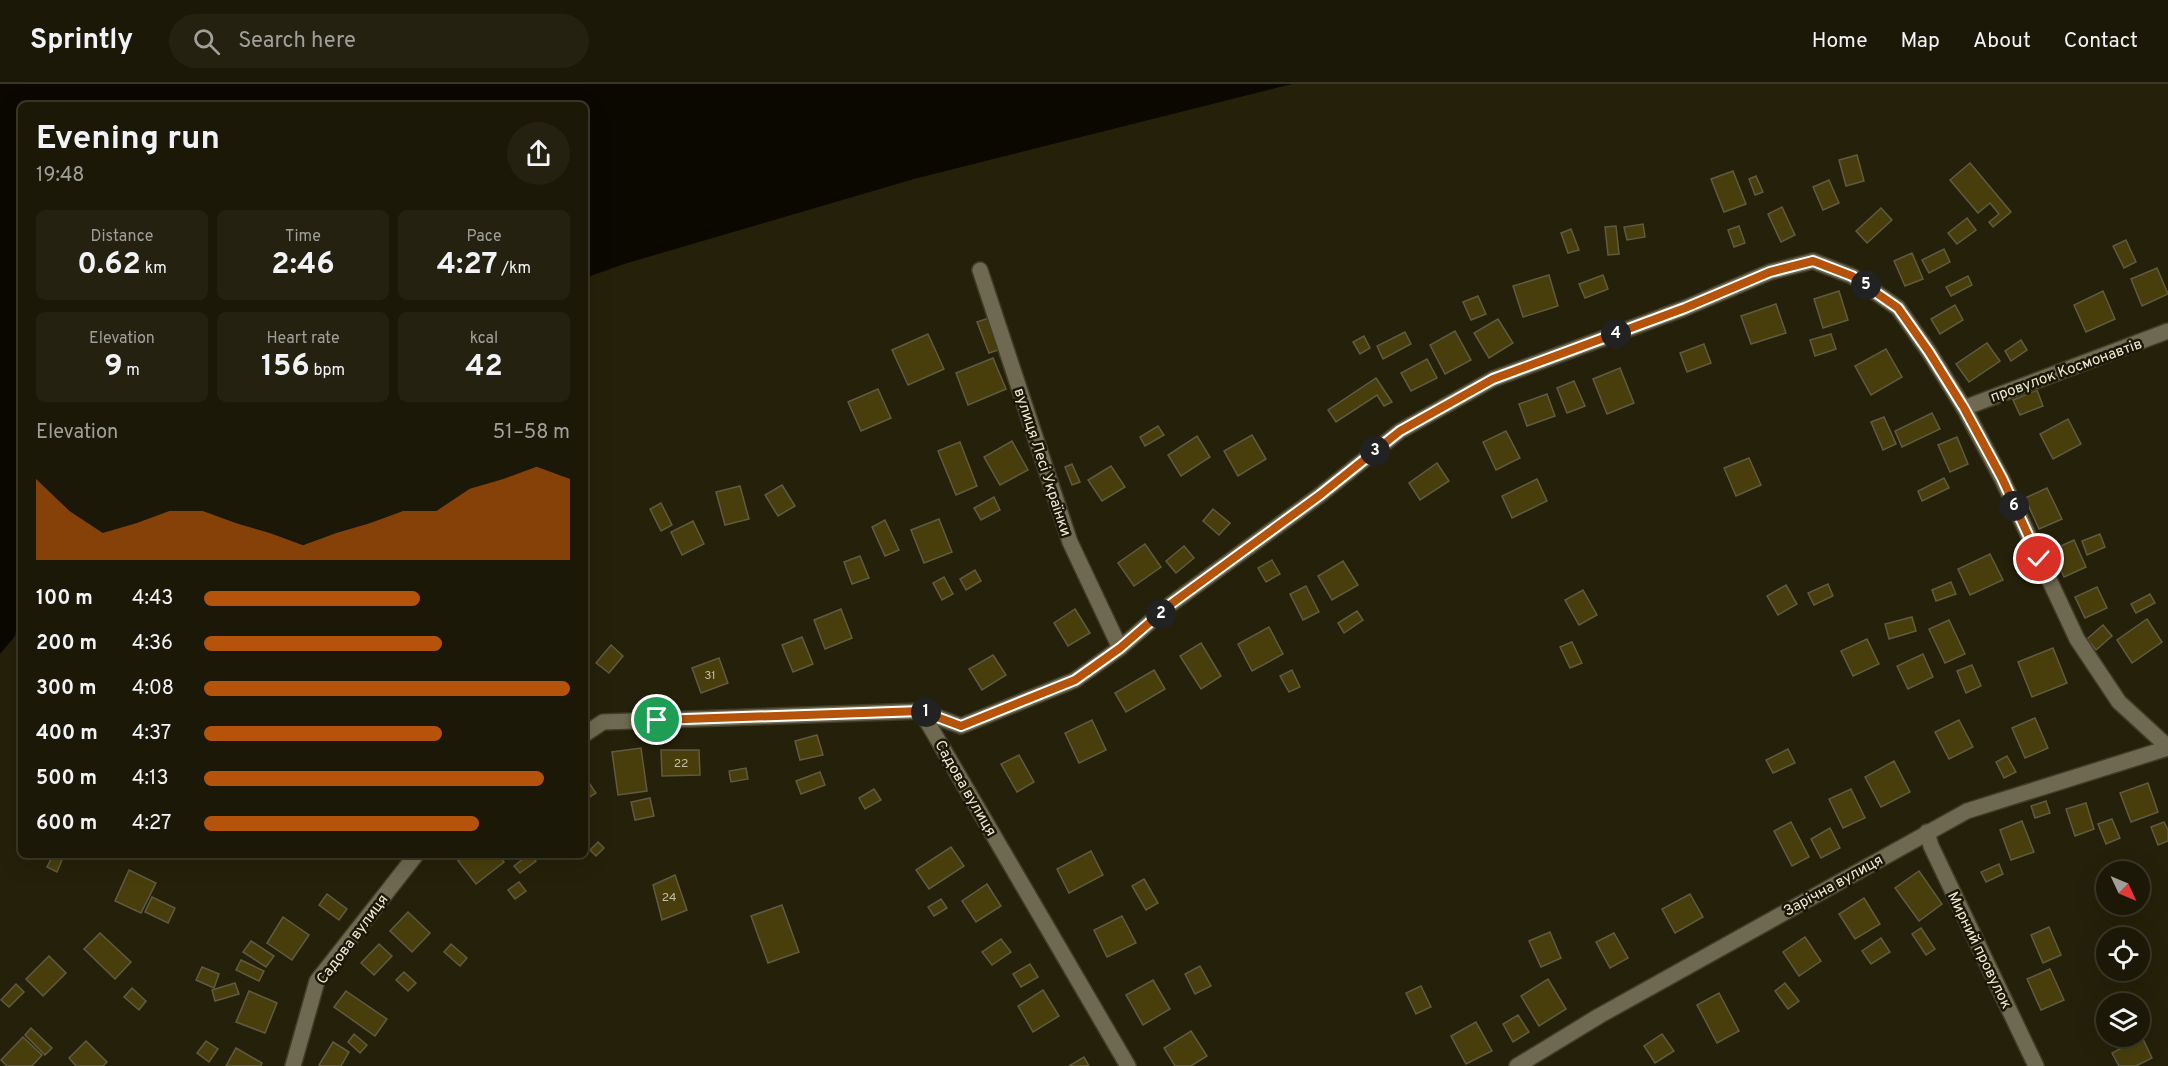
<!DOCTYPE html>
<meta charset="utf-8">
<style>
:root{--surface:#1c1807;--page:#252111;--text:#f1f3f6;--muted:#a0a09b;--line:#3a3728;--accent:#b45309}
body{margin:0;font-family:Overpass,sans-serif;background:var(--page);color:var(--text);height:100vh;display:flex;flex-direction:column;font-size:22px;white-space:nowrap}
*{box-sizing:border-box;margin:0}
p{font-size:20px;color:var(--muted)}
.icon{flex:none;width:33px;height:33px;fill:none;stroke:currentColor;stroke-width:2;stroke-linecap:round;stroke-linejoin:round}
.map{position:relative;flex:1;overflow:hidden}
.sheet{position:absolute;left:18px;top:18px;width:570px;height:756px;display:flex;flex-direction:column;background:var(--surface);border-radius:9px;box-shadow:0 6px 24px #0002,0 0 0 2px var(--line)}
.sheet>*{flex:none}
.needle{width:39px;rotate:134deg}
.controls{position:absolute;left:2096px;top:777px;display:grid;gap:12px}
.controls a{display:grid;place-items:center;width:54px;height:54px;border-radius:50%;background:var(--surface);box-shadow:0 6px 24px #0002,0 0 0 2px var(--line);font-size:30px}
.pin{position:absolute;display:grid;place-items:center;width:51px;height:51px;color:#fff;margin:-26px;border:3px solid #fff;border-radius:50%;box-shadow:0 2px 6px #0007}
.km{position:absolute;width:30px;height:30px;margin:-15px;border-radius:50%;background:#222;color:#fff;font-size:16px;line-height:30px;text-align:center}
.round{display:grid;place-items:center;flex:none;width:63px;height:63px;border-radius:32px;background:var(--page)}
.head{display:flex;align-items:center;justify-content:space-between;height:102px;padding:0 18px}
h1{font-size:33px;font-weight:700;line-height:45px}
.stats{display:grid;grid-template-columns:repeat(3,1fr);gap:9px;height:102px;padding:6px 18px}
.stats div{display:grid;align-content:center;border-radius:9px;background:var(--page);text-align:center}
.stats b{font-size:30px;font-weight:700}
.stats small{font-size:16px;font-weight:400}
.stats p{font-size:16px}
.chart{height:168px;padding:12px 18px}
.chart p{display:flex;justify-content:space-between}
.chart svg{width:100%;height:108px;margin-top:6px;fill:var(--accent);opacity:.7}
ul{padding:0 18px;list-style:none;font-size:20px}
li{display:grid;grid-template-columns:96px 72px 1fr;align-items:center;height:45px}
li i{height:15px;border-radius:8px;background:var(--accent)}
header{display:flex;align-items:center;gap:36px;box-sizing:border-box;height:84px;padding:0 30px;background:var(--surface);border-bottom:2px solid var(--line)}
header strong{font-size:28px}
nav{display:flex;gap:33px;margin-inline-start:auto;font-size:21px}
.search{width:420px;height:54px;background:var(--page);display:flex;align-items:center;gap:15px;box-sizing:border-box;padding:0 21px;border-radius:33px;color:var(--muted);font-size:22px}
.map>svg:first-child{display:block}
</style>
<header>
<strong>Sprintly</strong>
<div class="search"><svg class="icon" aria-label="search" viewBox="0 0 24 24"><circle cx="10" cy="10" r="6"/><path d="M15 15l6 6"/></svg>Search here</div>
<nav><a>Home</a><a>Map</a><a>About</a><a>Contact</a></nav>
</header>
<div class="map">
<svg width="2168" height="982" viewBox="0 0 2168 982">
<rect width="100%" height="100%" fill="#252009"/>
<!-- water -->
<polygon fill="#0b0800" points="0,0 1292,0 914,95 624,180 585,194 585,21 21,21 21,524 15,552 0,570"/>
<!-- building -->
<g fill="#483e0c" stroke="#605a41" stroke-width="1.5">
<polygon points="1857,71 1864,97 1846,102 1839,76"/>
<polygon points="1970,79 2011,128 1993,143 1989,138 1999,130 1990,119 1978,129 1950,96"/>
<polygon points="1733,87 1746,120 1724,128 1711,95"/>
<polygon points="1756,92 1763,108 1755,111 1749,95"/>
<polygon points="1829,96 1839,119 1823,126 1813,103"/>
<polygon points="1782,123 1795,151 1781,158 1768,130"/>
<polygon points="1881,124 1892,136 1867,159 1856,147"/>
<polygon points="1967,134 1976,146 1957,160 1948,149"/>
<polygon points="1643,140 1645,153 1627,156 1624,143"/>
<polygon points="1616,142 1619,170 1608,171 1605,143"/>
<polygon points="1739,142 1745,159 1734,163 1728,146"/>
<polygon points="1571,145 1579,166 1568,169 1561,149"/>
<polygon points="2126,156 2136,178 2124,184 2113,162"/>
<polygon points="1944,165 1950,178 1929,189 1922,176"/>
<polygon points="1912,169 1923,195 1905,202 1894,177"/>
<polygon points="2157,184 2168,210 2142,222 2131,195"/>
<polygon points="1549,191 1558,222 1523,233 1513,202"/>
<polygon points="1603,191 1608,205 1585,214 1579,200"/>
<polygon points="1968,192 1972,201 1951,212 1946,203"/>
<polygon points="1839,207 1848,236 1823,244 1814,215"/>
<polygon points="2103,207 2115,235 2086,248 2074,221"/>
<polygon points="1478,212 1486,230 1471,236 1463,218"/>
<polygon points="1776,220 1786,249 1751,260 1741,232"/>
<polygon points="1955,221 1963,236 1940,250 1931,235"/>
<polygon points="989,234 1001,265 989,269 977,238"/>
<polygon points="1498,235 1513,259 1489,274 1474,249"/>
<polygon points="1455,247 1471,276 1445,290 1430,261"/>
<polygon points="1405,248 1411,260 1383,275 1377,262"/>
<polygon points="928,250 944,285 908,301 892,266"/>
<polygon points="1831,250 1836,265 1815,272 1810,256"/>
<polygon points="1364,252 1370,264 1360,270 1353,258"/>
<polygon points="2021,256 2027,266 2011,277 2005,267"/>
<polygon points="1987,259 2000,277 1969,298 1956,280"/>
<polygon points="1704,260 1711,279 1687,288 1680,269"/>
<polygon points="1886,265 1902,293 1871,311 1855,282"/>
<polygon points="993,274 1006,305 968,321 956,289"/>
<polygon points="1427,275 1437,294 1411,307 1401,289"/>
<polygon points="1620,284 1634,319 1607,330 1593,295"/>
<polygon points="1376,294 1392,318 1384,322 1377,311 1336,338 1328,326"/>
<polygon points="1574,297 1585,322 1567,329 1557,304"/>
<polygon points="878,305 891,334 861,347 848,318"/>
<polygon points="2037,306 2043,322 2020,331 2013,316"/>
<polygon points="1547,310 1555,332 1527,342 1519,320"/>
<polygon points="1932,329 1940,345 1902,363 1895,347"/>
<polygon points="1884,333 1896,360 1883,366 1871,338"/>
<polygon points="2068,335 2081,360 2053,375 2040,350"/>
<polygon points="1158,342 1164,351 1145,362 1140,353"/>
<polygon points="1506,347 1520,374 1496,386 1483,358"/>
<polygon points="1252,351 1266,375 1238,392 1224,367"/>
<polygon points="1197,352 1210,373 1181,392 1168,371"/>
<polygon points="1957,353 1968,380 1950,388 1938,361"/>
<polygon points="1012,357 1028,386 1000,401 984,373"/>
<polygon points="960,358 977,402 956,411 938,367"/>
<polygon points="1749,374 1761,401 1736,412 1724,384"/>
<polygon points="1437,379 1449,397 1420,416 1409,399"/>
<polygon points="1072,380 1080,398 1072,401 1065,383"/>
<polygon points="1111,382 1125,403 1102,417 1088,396"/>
<polygon points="1944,394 1949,404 1922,417 1918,407"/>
<polygon points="1537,395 1547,417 1512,434 1502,412"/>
<polygon points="782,401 795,422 778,432 765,411"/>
<polygon points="740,402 749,435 725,441 716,408"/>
<polygon points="2047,404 2062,435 2039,445 2025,414"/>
<polygon points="994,413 1000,426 981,436 974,424"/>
<polygon points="661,419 672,441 661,447 650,425"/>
<polygon points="1213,425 1230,439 1219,451 1203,437"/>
<polygon points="939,435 952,468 924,479 911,446"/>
<polygon points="885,436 899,466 885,472 872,443"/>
<polygon points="693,437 704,460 682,471 671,448"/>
<polygon points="2100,450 2105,463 2087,471 2082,457"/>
<polygon points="2074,456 2086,483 2064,493 2052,466"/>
<polygon points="1145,460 1161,483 1134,502 1118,479"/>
<polygon points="1184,462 1194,474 1176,489 1166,477"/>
<polygon points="1990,470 2003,496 1970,511 1958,485"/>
<polygon points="860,472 869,494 852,500 844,478"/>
<polygon points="1272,476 1280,490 1266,498 1258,484"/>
<polygon points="1343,477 1358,501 1332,516 1318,492"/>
<polygon points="975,486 981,497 966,506 960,495"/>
<polygon points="944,493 953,510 942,516 933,499"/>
<polygon points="1951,498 1956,510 1936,517 1932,506"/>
<polygon points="1828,500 1833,512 1814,521 1808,509"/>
<polygon points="1786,501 1797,520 1778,531 1767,512"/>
<polygon points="1306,502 1319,528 1303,536 1290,510"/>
<polygon points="2097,503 2107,524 2085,534 2075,513"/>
<polygon points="1583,506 1597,531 1579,541 1565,516"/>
<polygon points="2150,510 2155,519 2136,529 2131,520"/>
<polygon points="841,525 852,554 825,565 814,536"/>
<polygon points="1075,525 1090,549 1068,562 1054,539"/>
<polygon points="1357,527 1363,536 1344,549 1338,539"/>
<polygon points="1912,533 1916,547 1889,555 1885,540"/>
<polygon points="2147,535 2162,558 2132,579 2117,556"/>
<polygon points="1949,536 1965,570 1945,579 1929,545"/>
<polygon points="2103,541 2112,552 2096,566 2087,555"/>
<polygon points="1269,543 1283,570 1252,587 1238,560"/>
<polygon points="802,553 813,580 793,588 782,561"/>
<polygon points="1867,555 1879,580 1853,592 1841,567"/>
<polygon points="1572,558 1582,579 1570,584 1560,563"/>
<polygon points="1201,559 1221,592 1201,605 1180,572"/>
<polygon points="611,561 623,572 609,589 596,579"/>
<polygon points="2053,564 2067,599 2032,613 2018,578"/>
<polygon points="1923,570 1933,593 1908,605 1897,582"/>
<polygon points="993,571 1006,591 982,606 969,585"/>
<polygon points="719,574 728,599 701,609 692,584"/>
<polygon points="1972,581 1981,602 1966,609 1957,587"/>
<polygon points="1154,586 1165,605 1126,628 1115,609"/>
<polygon points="1292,586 1300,603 1289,608 1280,592"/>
<polygon points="2035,634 2048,664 2025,674 2012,644"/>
<polygon points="1092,636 1106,666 1079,679 1065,649"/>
<polygon points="1959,636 1973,663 1949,675 1935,648"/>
<polygon points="817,651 823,671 800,676 795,657"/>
<polygon points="641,664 647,707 618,711 612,668"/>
<polygon points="1788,665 1795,679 1773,689 1766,676"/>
<polygon points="661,666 699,666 700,691 662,692"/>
<polygon points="1019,671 1034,698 1017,708 1001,680"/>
<polygon points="2007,672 2016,688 2004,694 1996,678"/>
<polygon points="1894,677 1910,708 1881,723 1865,693"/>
<polygon points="746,684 748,695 731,698 729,687"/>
<polygon points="820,688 825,701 801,710 796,697"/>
<polygon points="585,693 596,709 585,716"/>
<polygon points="2148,699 2158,728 2131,738 2120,709"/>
<polygon points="874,705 881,716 865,725 859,714"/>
<polygon points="1851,705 1865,734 1843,744 1829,715"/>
<polygon points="650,714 654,732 635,736 631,718"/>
<polygon points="2046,717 2050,729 2035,734 2031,722"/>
<polygon points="2086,719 2094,745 2075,752 2066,725"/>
<polygon points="2112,735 2120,754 2106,760 2098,740"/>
<polygon points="2022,737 2034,768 2011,776 2000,746"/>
<polygon points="1791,738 1809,773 1792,782 1774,747"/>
<polygon points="2164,738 2168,746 2168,757 2158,761 2151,743"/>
<polygon points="1830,744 1840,764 1821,774 1811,755"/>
<polygon points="598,758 604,764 596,772 590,766"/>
<polygon points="951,763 964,782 929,805 916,786"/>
<polygon points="1091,767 1103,791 1069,809 1057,785"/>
<polygon points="53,771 64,771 57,788 47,783"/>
<polygon points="466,771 499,771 504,778 476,800 458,777"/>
<polygon points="528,771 531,771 536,777 520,789 514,782"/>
<polygon points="1999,780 2003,790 1986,798 1981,788"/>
<polygon points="129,786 156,799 141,829 115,817"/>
<polygon points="1919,787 1942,820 1919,837 1895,804"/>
<polygon points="675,791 687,826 662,836 653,801"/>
<polygon points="1144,795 1158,819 1146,826 1132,802"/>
<polygon points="519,798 526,807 515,815 508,806"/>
<polygon points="987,800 1001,822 976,838 962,817"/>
<polygon points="327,810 347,825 339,836 319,821"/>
<polygon points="1690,810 1703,833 1675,849 1662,825"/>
<polygon points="152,813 175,824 168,839 145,828"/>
<polygon points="1864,814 1880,840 1855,855 1839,830"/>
<polygon points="941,815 947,824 934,832 928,823"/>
<polygon points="782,821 799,868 768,879 751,832"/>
<polygon points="408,828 430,849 412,868 390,847"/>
<polygon points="1122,832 1136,859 1107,873 1094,846"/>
<polygon points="283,833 309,851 292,876 267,859"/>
<polygon points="2049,843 2061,871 2043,879 2031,851"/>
<polygon points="1921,844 1935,865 1926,871 1912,850"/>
<polygon points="1550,848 1561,874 1541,883 1529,857"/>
<polygon points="100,849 131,878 115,895 84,865"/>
<polygon points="1614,849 1628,874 1610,884 1596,858"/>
<polygon points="1805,853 1821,877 1799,892 1783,868"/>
<polygon points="1881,854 1890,868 1871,880 1862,867"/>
<polygon points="1001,855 1011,868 992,881 982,868"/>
<polygon points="251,857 274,872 266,883 243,868"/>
<polygon points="379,860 392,872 374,891 361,879"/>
<polygon points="451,860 467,874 460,882 444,868"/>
<polygon points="49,872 66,889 43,912 26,895"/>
<polygon points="241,876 264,887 259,897 236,886"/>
<polygon points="1030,880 1038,893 1021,903 1013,890"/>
<polygon points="1200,882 1211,902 1195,910 1185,890"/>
<polygon points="202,883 219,890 214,904 196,896"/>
<polygon points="2050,885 2064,916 2041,926 2027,895"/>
<polygon points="404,888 416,899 408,907 396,896"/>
<polygon points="1548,895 1566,925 1539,942 1521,912"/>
<polygon points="1153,896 1170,925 1143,941 1126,911"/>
<polygon points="235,899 239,910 215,917 212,906"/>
<polygon points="1785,899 1799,917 1788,925 1775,907"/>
<polygon points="16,900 24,908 9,923 1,916"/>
<polygon points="1421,902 1431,923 1416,930 1406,909"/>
<polygon points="132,904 146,917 139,926 124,913"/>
<polygon points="1043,906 1059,932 1033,948 1018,922"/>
<polygon points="249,907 277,919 265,949 236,938"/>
<polygon points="346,907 387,935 375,952 334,923"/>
<polygon points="1719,909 1739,947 1717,959 1697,921"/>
<polygon points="1518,931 1529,948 1513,958 1503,940"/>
<polygon points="1476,938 1492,967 1466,980 1451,952"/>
<polygon points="31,944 52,964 45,971 25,951"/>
<polygon points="1191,947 1207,972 1191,982 1175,982 1164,964"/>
<polygon points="354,950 367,961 360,969 348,958"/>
<polygon points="1662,950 1674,967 1655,979 1644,962"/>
<polygon points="23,953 42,971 32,982 7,982 1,976"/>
<polygon points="2142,953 2152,974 2136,982 2119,982 2112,969"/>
<polygon points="86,957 107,978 103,982 76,982 69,974"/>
<polygon points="206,957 218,965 209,978 197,969"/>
<polygon points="333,958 349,968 341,982 321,982 319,981"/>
<polygon points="236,964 262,979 261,982 226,982"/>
<polygon points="1084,973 1089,982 1069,982"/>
</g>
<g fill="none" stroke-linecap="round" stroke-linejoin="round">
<!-- minor casing -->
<g stroke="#413c26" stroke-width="18">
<g id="minor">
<polyline points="980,186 1070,458 1120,564"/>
<polyline points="1964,324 2168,247"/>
<polyline points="921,627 961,642 1075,596 1120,564 1171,520 1320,411 1400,347 1493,295 1685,224 1770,188 1813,177 1852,192 1898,224 1929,268 1964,324 2002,395 2077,555 2119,618 2168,663"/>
<polyline points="585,650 603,638 921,627 1128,982"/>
<polyline points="1927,748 1931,762 2036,982"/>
<polyline points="293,982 317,897 416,771"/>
<polyline points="1517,982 1599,932 1967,727 2168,664"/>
</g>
</g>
<!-- minor -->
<use href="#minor" stroke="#6f6951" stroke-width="15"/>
</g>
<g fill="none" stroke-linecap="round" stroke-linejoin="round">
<!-- route casing -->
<g stroke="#fff" stroke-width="12">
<polyline id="route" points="657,636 921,627 961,642 1075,596 1120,564 1171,520 1320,411 1400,347 1493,295 1685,224 1770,188 1813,177 1852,192 1898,224 1929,268 1964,324 2002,394 2039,475"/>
</g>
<!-- route -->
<use href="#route" stroke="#b45309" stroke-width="8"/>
</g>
<g text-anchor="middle" stroke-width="5" stroke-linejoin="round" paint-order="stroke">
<!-- number labels -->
<g font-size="12" fill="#c3bea7">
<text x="710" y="595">31</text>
<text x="681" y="683">22</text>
<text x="669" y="817">24</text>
</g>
<!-- street labels -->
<g font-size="15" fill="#ece9db" stroke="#1c1702">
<text transform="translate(2066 286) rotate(-20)" y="5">провулок Космонавтів</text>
<text transform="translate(1043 378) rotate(72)" y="5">вулиця Лесі Українки</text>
<text transform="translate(966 704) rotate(60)" y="5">Садова вулиця</text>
<text transform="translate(1833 801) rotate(-29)" y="5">Зарічна вулиця</text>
<text transform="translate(352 855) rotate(-53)" y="5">Садова вулиця</text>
<text transform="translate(1980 866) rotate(64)" y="5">Мирний провулок</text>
</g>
</g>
</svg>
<div class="controls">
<a><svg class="needle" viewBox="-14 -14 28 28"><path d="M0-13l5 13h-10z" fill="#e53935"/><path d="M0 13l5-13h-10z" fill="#a0a09b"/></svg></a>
<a><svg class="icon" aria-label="locate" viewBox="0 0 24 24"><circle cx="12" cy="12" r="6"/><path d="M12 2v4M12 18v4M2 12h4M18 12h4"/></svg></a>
<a><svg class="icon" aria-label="layers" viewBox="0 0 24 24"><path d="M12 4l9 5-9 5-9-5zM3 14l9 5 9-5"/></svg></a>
</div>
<div class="pin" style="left:657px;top:636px;background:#1e9e55"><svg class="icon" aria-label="arrive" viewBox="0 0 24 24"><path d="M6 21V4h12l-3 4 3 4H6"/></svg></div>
<div class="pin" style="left:2039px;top:475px;background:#d93025"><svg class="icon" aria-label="check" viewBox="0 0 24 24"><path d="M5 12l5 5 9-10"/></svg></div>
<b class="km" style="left:926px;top:628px">1</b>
<b class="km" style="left:1161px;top:530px">2</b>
<b class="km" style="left:1375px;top:367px">3</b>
<b class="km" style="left:1616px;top:250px">4</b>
<b class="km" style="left:1866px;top:201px">5</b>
<b class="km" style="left:2014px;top:422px">6</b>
<section class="sheet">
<div class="head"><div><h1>Evening run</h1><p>19:48</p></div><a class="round"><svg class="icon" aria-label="share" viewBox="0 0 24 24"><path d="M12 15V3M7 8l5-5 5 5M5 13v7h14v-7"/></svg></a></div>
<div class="stats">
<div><p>Distance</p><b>0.62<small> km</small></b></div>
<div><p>Time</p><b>2:46</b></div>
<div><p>Pace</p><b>4:27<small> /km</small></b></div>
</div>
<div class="stats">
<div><p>Elevation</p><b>9<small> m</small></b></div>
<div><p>Heart rate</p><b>156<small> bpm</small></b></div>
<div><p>kcal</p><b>42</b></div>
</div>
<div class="chart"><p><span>Elevation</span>51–58 m</p>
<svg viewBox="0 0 160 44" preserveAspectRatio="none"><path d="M0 44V11L10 24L20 33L30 29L40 24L50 24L60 29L70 33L80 38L90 33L100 29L110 24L120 24L130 15L140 11L150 6L160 11V44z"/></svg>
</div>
<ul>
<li><b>100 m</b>4:43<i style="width:59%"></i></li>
<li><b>200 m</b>4:36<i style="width:65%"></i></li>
<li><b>300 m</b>4:08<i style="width:100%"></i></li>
<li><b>400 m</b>4:37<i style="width:65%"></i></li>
<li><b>500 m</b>4:13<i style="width:93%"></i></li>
<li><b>600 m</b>4:27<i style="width:75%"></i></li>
</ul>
</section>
</div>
